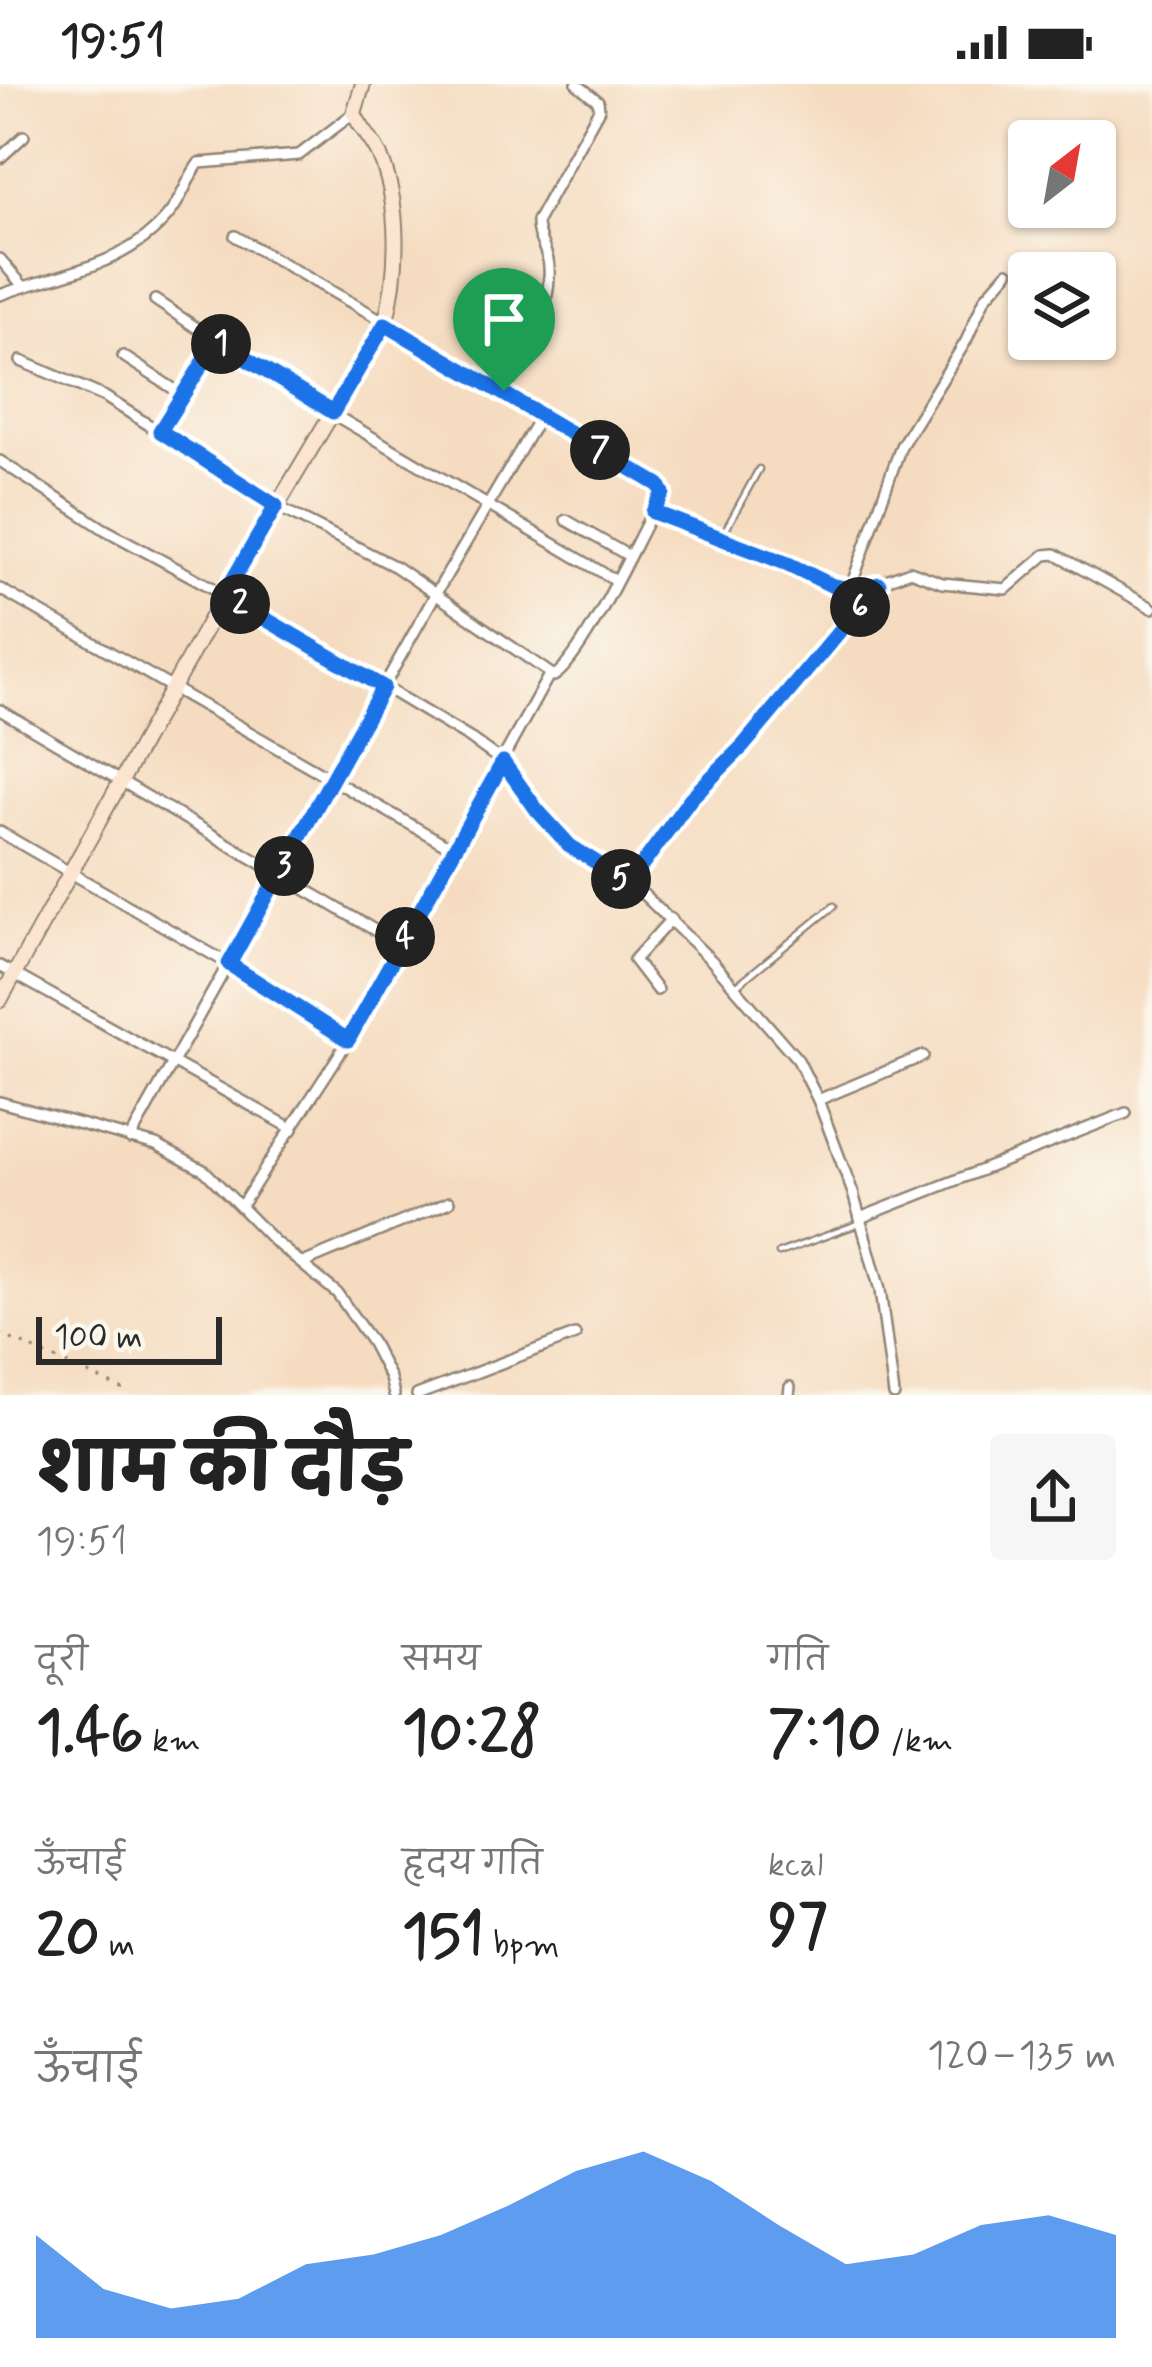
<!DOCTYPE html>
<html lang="hi">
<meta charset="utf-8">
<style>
:root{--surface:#fff;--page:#f6f6f6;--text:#222;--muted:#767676;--accent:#1a73e8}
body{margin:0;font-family:Mynerve,"Playpen Sans Deva",sans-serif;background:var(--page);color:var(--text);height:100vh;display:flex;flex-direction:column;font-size:45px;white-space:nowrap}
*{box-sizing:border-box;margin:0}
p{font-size:39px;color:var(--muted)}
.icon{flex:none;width:66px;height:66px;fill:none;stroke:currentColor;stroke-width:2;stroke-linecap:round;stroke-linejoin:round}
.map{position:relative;height:1311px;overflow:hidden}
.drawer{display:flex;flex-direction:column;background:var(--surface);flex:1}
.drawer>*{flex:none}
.needle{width:78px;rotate:31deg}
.tools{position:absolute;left:1008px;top:36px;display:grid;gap:24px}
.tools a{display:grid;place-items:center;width:108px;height:108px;border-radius:12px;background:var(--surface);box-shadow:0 3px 9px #0004;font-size:60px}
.scale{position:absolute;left:36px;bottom:30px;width:186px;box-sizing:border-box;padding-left:12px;border:6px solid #2b2b2b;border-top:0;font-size:33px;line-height:42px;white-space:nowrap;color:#2b2b2b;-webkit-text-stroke:9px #fbf7ec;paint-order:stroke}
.pin{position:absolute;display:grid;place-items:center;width:102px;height:102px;color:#fff;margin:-123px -51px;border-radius:50% 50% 50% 0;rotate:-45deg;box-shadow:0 0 12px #0007}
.pin .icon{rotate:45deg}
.km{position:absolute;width:60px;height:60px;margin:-30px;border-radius:50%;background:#222;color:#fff;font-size:33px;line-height:60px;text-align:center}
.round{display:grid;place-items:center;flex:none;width:126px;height:126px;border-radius:12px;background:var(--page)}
.headline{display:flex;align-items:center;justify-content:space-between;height:204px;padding:0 36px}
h1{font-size:66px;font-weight:800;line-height:90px}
.figures{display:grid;grid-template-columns:repeat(3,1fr);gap:18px;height:204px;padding:12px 36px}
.figures div{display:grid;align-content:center}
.figures b{font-size:60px;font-weight:800}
.figures small{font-size:33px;font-weight:400}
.figures p{font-size:33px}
.chart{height:336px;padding:24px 36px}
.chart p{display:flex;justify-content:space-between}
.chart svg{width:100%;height:216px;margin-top:12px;fill:var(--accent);opacity:.7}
.status{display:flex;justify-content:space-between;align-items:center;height:84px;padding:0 60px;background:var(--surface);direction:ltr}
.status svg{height:33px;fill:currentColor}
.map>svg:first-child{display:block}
</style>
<div class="status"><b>19:51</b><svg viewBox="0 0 49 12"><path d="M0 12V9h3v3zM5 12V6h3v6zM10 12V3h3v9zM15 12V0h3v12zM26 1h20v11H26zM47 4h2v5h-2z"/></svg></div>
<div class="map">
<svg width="1152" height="1311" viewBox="0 0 1152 1311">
<rect width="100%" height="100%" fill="#fbf7ec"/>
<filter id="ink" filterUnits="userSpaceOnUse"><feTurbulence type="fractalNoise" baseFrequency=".00833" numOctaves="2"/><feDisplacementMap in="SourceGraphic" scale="24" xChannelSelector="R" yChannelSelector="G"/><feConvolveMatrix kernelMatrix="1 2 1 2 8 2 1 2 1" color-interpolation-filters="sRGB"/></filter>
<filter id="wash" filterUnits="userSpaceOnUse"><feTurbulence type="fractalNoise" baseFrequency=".004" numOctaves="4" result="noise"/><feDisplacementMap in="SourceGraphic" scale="48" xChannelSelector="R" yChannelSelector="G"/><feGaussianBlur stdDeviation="2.7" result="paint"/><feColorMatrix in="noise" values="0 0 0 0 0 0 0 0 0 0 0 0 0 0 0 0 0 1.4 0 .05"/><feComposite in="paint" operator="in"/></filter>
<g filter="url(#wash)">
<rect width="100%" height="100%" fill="#f5dbbf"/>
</g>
<g filter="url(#ink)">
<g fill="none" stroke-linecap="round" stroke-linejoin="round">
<!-- lane casing -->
<g stroke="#908375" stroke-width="9">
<g id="lane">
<polyline points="721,454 759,385"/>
<polyline points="736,902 834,822"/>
<polyline points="779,1169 858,1140"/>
</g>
</g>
<!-- street casing -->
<g stroke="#908375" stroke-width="14">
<g id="street">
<polyline points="0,74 24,52"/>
<polyline points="235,152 476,290 659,401 663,409 653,427 788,480 833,503 862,505 910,487 942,499 1006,505 1045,471 1055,470 1152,524"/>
<polyline points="0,175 23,202"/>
<path d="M0 211C61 188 126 184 170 129 182 114 187 95 199 79L299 71 354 29"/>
<polyline points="155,216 270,293 615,496"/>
<polyline points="123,272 183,311"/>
<path d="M21 277 105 313 276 422 396 483 554 592C582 575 634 462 653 427"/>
<path d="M504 307C526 269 552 228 549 182 548 166 536 154 537 137L599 25 598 17 577 0"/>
<polyline points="160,347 217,257"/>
<polyline points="0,377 104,445 272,536 471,655 503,678 537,726 570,762 643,810 712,877 798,976 818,1016 853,1109 880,1206 894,1311"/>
<polyline points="566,436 629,472"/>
<polyline points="0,505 455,766"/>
<polyline points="850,505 901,362 966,257 985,214 1008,188"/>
<polyline points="0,626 400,861"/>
<polyline points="0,748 229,880 348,956"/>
<polyline points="629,799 691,714 743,662 879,500"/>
<polyline points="0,882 293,1045"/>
<polyline points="657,906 634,876 671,835"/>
<polyline points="818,1016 923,972"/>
<polyline points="0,1018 156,1061 205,1087 274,1157 337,1209 372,1259 390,1294 394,1311"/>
<polyline points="130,1055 435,511 541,331"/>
<polyline points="241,1122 339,971 549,591"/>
<polyline points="860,1134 1126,1029"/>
<polyline points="303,1179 449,1118"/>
<polyline points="417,1311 575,1251"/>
<polyline points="789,1311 790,1303"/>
</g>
</g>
<!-- secondary casing -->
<g stroke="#908375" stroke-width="18">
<path id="secondary" d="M0 916 224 511 385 240C399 189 401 119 379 70 372 55 360 44 354 29L363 0"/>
</g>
<!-- path -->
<polyline stroke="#908375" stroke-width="3" stroke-dasharray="3 9" stroke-linecap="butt" points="0,1250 124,1306"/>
<!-- lane -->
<use href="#lane" stroke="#fff" stroke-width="4.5"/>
<!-- street -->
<use href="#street" stroke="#fff" stroke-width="9"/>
<!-- secondary -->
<use href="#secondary" stroke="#fce5d0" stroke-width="14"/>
</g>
</g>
<g fill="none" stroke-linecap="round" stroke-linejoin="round" filter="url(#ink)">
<!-- route casing -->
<g stroke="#fff" stroke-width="24">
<polygon id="route" points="385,240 659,401 663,409 653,428 788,480 833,502 856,506 879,500 743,662 691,714 629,799 570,762 537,726 503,678 348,956 229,880 383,603 224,511 276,422 160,347 217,257 333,328"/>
</g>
<!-- route -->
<use href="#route" stroke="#1a73e8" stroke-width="15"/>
</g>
</svg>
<div class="tools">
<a><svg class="needle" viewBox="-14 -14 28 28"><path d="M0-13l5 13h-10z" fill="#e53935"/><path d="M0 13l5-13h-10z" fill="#767676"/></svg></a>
<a><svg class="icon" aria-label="layers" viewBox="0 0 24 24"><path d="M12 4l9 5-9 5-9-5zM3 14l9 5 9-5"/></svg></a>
</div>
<div class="scale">100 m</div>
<div class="pin" style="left:504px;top:307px;background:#1e9e55"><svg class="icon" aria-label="arrive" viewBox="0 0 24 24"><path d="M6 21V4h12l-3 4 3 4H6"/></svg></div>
<b class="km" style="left:221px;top:260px">1</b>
<b class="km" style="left:240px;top:520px">2</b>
<b class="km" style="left:284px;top:782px">3</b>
<b class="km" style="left:405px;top:853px">4</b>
<b class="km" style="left:621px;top:795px">5</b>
<b class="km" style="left:860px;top:523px">6</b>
<b class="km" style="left:600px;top:366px">7</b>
</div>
<section class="drawer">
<div class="headline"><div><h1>शाम की दौड़</h1><p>19:51</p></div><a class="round"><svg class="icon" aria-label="share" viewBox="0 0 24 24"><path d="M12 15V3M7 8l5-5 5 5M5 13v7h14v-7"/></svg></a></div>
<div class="figures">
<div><p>दूरी</p><b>1.46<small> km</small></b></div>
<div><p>समय</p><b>10:28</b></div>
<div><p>गति</p><b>7:10<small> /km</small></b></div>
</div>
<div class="figures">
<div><p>ऊँचाई</p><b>20<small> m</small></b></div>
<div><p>हृदय गति</p><b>151<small> bpm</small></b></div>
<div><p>kcal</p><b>97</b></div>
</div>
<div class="chart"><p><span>ऊँचाई</span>120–135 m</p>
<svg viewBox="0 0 160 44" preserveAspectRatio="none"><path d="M0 44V23L10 34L20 38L30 36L40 29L50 27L60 23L70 17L80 10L90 6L100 12L110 21L120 29L130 27L140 21L150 19L160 23V44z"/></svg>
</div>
</section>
